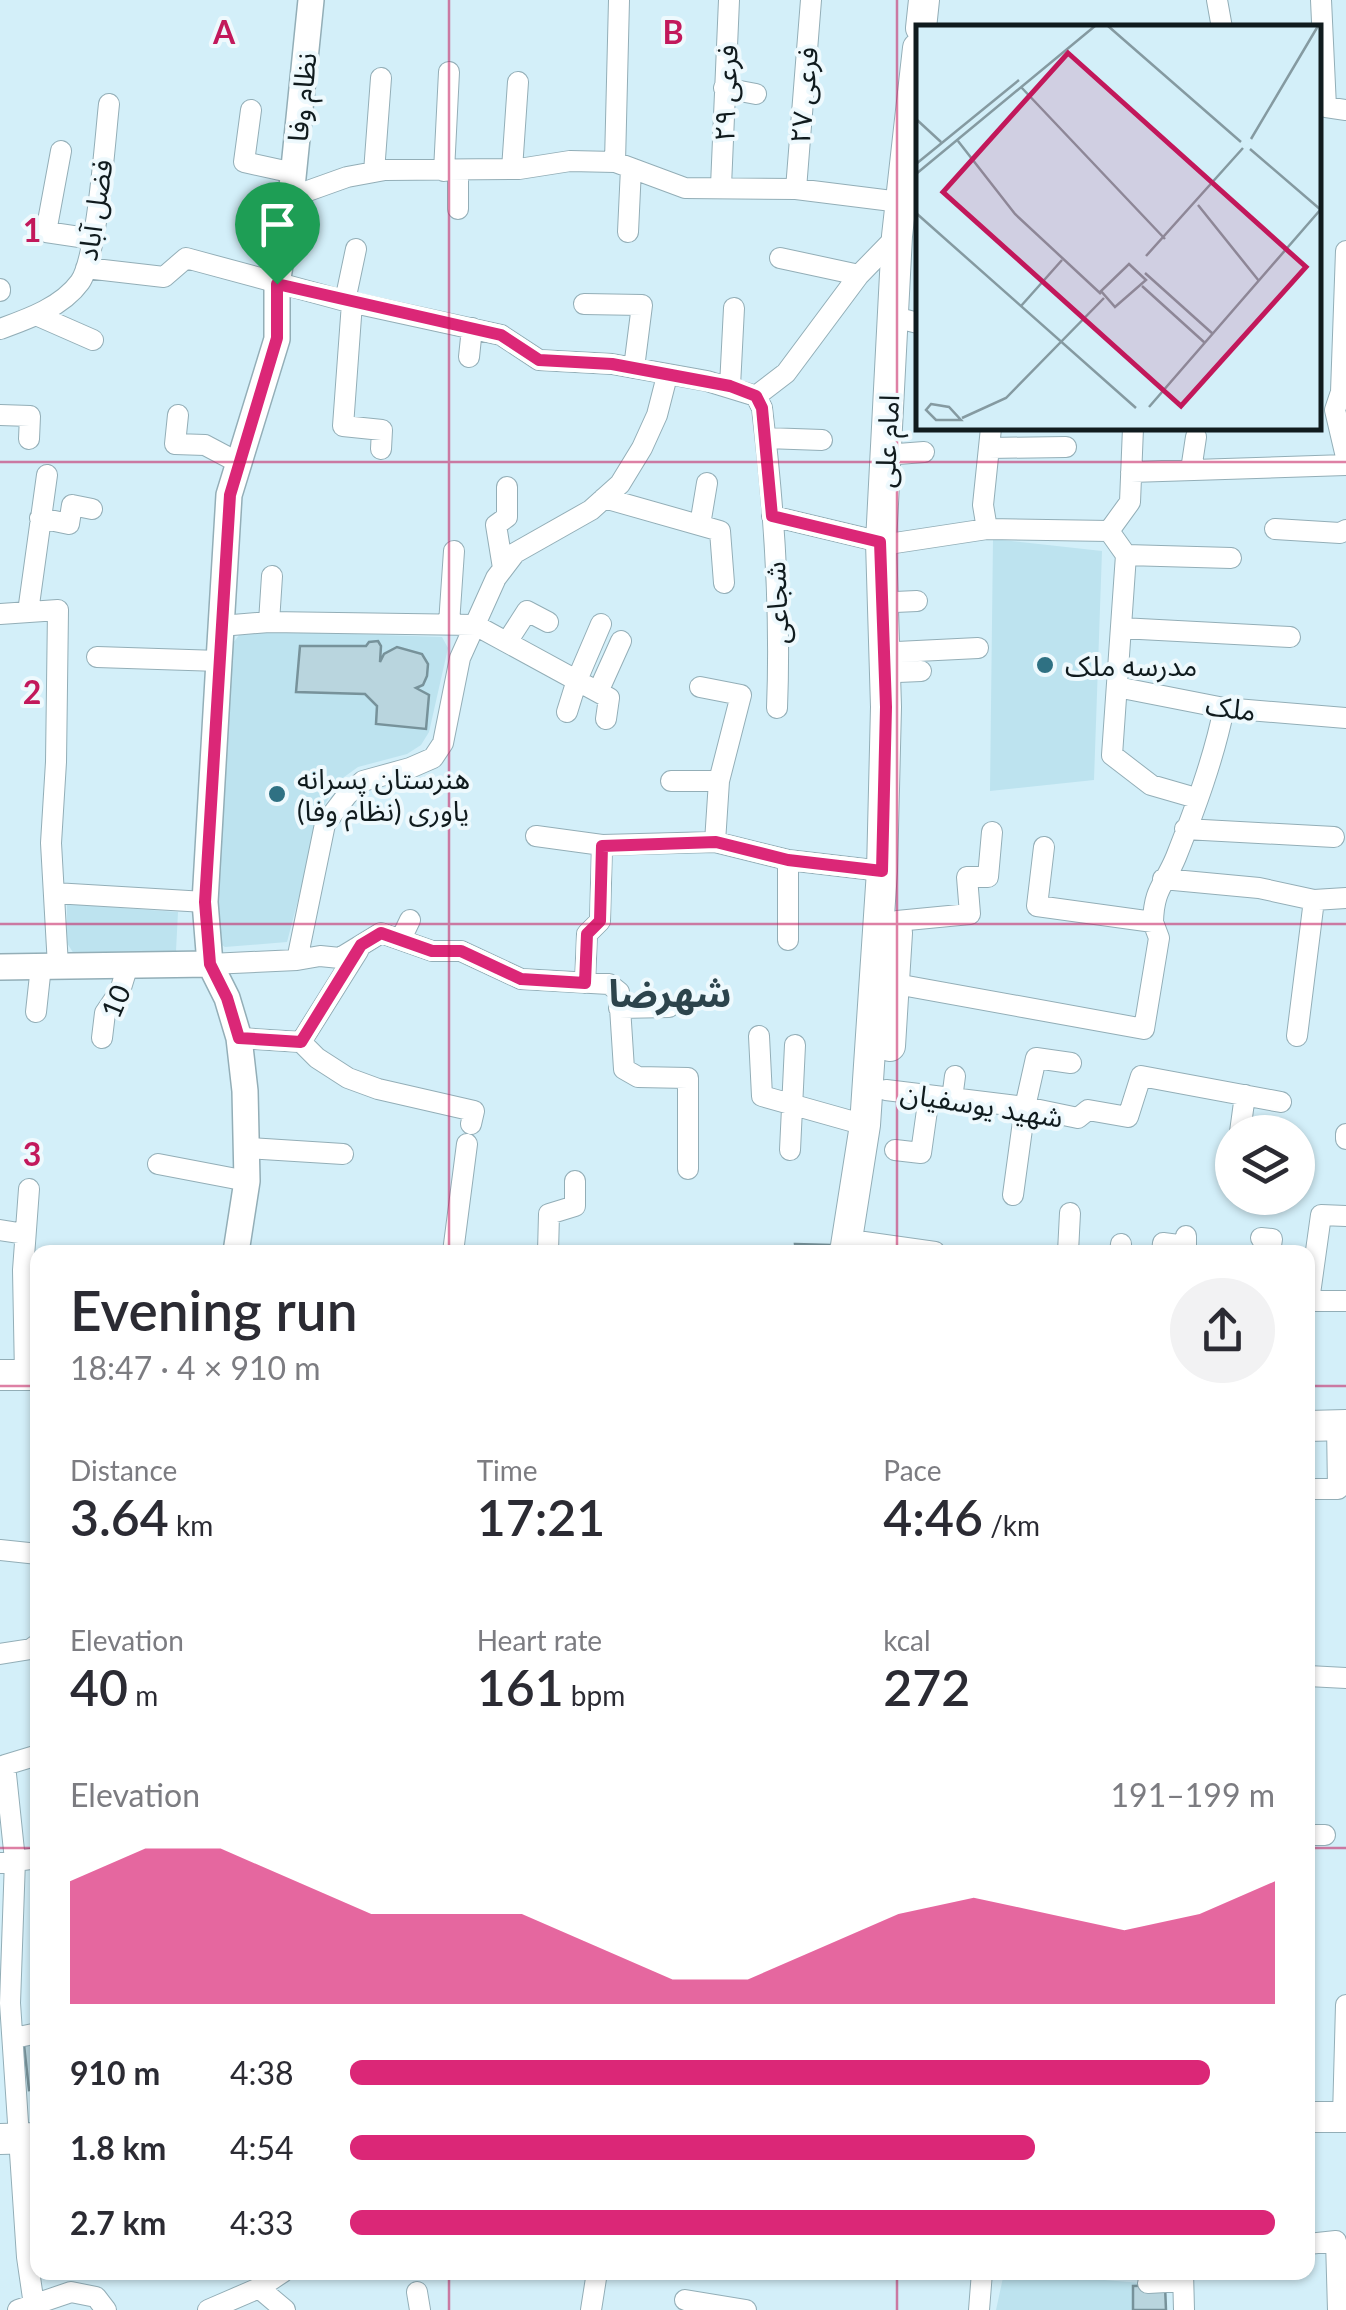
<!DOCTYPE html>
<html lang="en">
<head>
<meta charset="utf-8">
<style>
	:root { --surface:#fff; --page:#f2f2f3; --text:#2b2b33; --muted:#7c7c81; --accent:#db2777 }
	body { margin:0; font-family:Lato,"Noto Sans Arabic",sans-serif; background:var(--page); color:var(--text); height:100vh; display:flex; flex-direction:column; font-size:38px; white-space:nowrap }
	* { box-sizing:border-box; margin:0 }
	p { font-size:32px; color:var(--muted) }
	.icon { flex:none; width:55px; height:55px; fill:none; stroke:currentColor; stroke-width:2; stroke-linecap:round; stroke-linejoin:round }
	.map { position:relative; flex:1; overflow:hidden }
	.side { position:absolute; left:30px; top:1245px; width:1285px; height:1035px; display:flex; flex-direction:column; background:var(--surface); border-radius:20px; box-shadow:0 2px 8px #0004 }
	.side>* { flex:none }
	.tools { position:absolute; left:1215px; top:1115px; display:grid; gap:20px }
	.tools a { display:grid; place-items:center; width:100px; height:100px; border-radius:50%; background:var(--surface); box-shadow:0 2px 8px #0004; font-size:50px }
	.pin { position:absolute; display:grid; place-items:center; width:85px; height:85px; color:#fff; margin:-102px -42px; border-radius:50% 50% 50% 0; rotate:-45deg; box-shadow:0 0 10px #0007 }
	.pin .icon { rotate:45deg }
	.round { display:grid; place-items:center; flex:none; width:105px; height:105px; border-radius:52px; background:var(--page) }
	.summary { display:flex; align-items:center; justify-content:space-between; height:170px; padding:0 40px }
	h1 { font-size:55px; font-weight:600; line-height:75px }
	.figures { display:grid; grid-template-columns:repeat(3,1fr); gap:15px; height:170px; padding:10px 40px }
	.figures div { display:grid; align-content:center }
	.figures b { font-size:50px; font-weight:600 }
	.figures small { font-size:28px; font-weight:400 }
	.figures p { font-size:28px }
	.chart { height:280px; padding:20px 40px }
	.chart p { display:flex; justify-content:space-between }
	.chart svg { width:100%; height:180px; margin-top:10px; fill:var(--accent); opacity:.7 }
	ul { padding:0 40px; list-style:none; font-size:32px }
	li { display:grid; grid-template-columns:160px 120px 1fr; align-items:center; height:75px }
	li i { height:25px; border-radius:12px; background:var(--accent) }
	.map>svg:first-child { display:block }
</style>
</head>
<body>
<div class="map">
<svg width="1346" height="2310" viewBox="0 0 1346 2310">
	<rect width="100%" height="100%" fill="#d3eff9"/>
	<path fill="#bde3ef" d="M993,539L1102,551L1094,780L990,791Z
		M243,630L442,637L448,648L429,732L421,745L407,754L358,767L340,780L322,809L287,942L225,947L214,940L233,643Z
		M67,904L178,912L176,951L74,954L67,943Z
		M1004,2273H1078L1080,2278L1165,2285L1166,2310H996Z"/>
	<path fill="#b9d5de" stroke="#77929a" stroke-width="2.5" d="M378,641L381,646L380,662L384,654L397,647L422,654L428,664L427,676L423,685L416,688L429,695L426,729L376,724L377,706L365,694L296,692L300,646H366L369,642Z
		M795,1244L830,1245L829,1252H796Z
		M38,2043V2089L29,2090L24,2045Z
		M1165,2285L1166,2310H1133V2286Z"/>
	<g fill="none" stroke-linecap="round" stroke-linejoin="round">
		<g stroke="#93aeb7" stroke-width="22">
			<path id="minor" d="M1217,0L1222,28
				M1321,0L1326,107L1346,110
				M724,88L756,94
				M251,110L244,162L294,173
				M61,151L46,232L93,239
				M615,162L619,0
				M512,169L518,82
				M458,170V209
				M444,171L449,72
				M374,172L381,78
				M721,186L729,0
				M796,189L811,0
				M291,197L347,177L385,170L519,169L570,161L615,162L685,188L796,189L900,202
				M628,232L631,168
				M1346,251L1341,392L1335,410L1346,457
				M780,258L859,275
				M86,268L164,277L186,258L345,301L501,335L539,360L612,364L707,381L756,396L762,408C774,507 781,608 777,708
				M0,291V289
				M345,301L356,249
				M352,303L343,426L382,430L381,449
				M584,304L642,305L634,368
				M36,315L93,340
				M906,320L918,323
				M0,329C28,319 62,307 80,282C97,258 105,140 109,104
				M469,357L472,328
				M730,386L734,308
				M756,396L786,373L859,275L897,236
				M0,415L30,416L29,439
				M178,415L175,444L205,445L239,463
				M991,428L983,505L987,529L1109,531L1126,555L1112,755L1151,785L1196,798
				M766,438L822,440
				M989,448L1066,447
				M898,454L924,452
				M1191,470L1196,437
				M1131,472L1346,465
				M604,498L720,531L724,583
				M772,516L881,542
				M40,518L69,524L72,505L92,509
				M700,525L707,483
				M1275,529L1340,533L1346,530
				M1109,531L1130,502L1133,428
				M895,543L987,529
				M1126,555L1231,558
				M503,568L496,525L507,517V487
				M895,602L917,601
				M28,612L47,475
				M0,614L58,610L56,762L51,843L58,966
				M269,622L272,576
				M449,624L454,551
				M221,626L269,622L475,625L609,698L606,719
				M1121,628L1290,637
				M507,642L527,611L548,622
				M897,652L978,648
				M97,657L219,661
				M898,672L921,671
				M700,687L741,695L719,781L715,842
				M1117,687L1224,708L1346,718
				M598,692L621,641
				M567,712L577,680L601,624
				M671,781H719
				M1185,829L1334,837
				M536,836L602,845L715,842L788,860L882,871
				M1163,879L1259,888L1314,900L1346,898
				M54,893L205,902
				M897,921L970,914L967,877H988L992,832
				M1153,922C1154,888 1164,886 1176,857C1195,809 1214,758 1224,708
				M401,939L410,920
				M788,940V860
				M297,960L320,956L340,958L381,933L432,951H461L521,979L609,984L619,992L624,1069L638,1077L688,1078V1169
				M210,964L297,960L325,824L347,795L363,781L410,768L433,758L443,743L460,658L496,578L515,553L591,510L620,484L642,448L657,415L667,376
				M585,983L587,934L600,921L602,845
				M896,984L1144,1029L1159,938L1153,922L1037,906L1044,847
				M619,1008L669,1007
				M36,1012L41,966
				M759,1036L762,1096L865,1125
				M1297,1036L1314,900
				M102,1038L105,1013L120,991L128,965
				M239,1038L301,1042L317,1058L348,1078L378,1089L474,1111L471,1124
				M301,1042L358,951
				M886,1090L1025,1107L1078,1118L1088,1110L1128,1117L1141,1076L1281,1102
				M952,1099L955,1076
				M1240,1132L1245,1095
				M1346,1134V1139
				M248,1148L343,1154
				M790,1150L795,1045
				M895,1150L921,1153L929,1096
				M158,1164L247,1181
				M1013,1195L1025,1107L1036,1058L1071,1063
				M0,1230L25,1234
				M1261,1238L1272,1239L1270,1252
				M864,1242L935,1252
				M453,1252L467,1144
				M548,1252L549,1214L575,1206V1181
				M1068,1252L1070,1213
				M1120,1252L1121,1244
				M1162,1252L1163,1243L1186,1246V1236
				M1308,1301H1346
				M1309,1301L1321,1215L1346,1216
				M25,1375L23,1270L29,1189
				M1308,1489H1338L1337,1425
				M0,1550L38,1554
				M0,1654L31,1649L38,1644
				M1308,1676L1346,1678
				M1308,1835H1325
				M0,1863L38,1858
				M14,2038L38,2033
				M1343,2117L1346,2005
				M1308,2244L1336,2241L1338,2310
				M1183,2272L1184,2310
				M1148,2283L1183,2281
				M259,2288L285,2310
				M417,2292L420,2310
				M685,2300L746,2310
				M34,2305L27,2257L10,2003L15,1860L5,1765L38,1755
				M18,2310L71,2292L96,2297L106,2310
				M208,2310L259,2288L283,2272
				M591,2310L597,2272
				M979,2310L982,2272"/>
		</g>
		<g stroke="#93aeb7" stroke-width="28">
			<path id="tertiary" d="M0,967L210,964
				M236,1252L247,1181L245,1091L239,1038L227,998L210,964L205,902L219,661L229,495L277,339V284L291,197L311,0"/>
		</g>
		<g stroke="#93aeb7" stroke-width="32">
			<path id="secondary" d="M921,28L924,0
				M890,1046L897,933
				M845,1252L865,1125L882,871L886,707L881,542L897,236L918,48
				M0,1375H38
				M1308,1426L1346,1425
				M1308,2117H1346
				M0,2139L38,2138"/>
		</g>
		<use href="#minor" stroke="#fff" stroke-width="20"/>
		<use href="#tertiary" stroke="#fff" stroke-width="25"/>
		<use href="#secondary" stroke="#fff" stroke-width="30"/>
	</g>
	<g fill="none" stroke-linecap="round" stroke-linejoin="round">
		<g stroke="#fff" stroke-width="20">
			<path id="route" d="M277,284L501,335L539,360L612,364L730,386L756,396L762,408L772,516L880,542L886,707L882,871L788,860L716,842L602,846L600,921L587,934L585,983L521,979L461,951H432L381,933L361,945L301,1042L239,1038L227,998L210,964L205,902L230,495L277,338Z"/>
		</g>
		<use href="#route" stroke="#db2777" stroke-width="12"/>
	</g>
	<path fill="none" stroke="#c2185b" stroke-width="2.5" stroke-opacity="0.55" d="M449,0V1252M897,0V1252M0,462H1346M0,924H1346M0,1386H38M1308,1386H1346M0,1848H38M1308,1848H1346M449,2272V2310M897,2272V2310"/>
	<g fill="#2f7183" stroke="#eef9fd" stroke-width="4">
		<circle cx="1045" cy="665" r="10"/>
		<circle cx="277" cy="794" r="10"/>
	</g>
	<g text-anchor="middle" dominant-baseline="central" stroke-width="8" stroke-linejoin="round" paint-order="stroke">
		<g font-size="28" fill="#101b1e" stroke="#eef9fd">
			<text transform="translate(725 93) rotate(-88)">فرعی ۲۹</text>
			<text transform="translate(803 95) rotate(-85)">فرعی ۲۷</text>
			<text transform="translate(301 97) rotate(-84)">نظام وفا</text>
			<text transform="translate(94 210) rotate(-81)">فضل آباد</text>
			<text transform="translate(886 441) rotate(-87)">امام علی</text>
			<text transform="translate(776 603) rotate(-93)">شجاعی</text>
			<text transform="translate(1231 707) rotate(8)">ملک</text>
			<text transform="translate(115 1001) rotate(-67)">10</text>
			<text transform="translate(982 1104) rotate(9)">شهید یوسفیان</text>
		</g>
		<g font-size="28" fill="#101b1e" stroke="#eef9fd" text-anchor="start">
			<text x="1065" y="665">مدرسه ملک</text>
			<text x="297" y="778">هنرستان پسرانه<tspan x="297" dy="32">یاوری (نظام وفا)</tspan></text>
		</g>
		<g font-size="38" font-weight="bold" fill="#2c444c" stroke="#eef9fd">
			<text x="670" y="992">شهرضا</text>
		</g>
	</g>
	<g transform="translate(916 25)">
		<rect width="405" height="405" fill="#d3eff9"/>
		<path fill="none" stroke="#859aa1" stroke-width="2.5" d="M192,1L325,117M105,62L249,214M0,94L25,117M335,114L402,1M42,116L99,189L185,269M334,124L405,185M0,139L103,55M0,149L179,1M282,180L343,256M0,188L220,383M230,231L327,123M213,239L230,255L199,282L185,266ZM229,248L297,309M226,261L289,318M105,281L146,235M15,379L33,382L45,395H20L10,385ZM233,382L405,184M46,393L90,373L188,273"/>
		<path fill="#c2185b" fill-opacity="0.15" stroke="#c2185b" stroke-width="5" d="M152,28L390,242L265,381L27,167Z"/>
		<rect width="405" height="405" fill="none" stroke="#101b1e" stroke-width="5"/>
	</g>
	<g font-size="32" text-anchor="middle" font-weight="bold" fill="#c2185b" stroke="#eef9fd" stroke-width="8" stroke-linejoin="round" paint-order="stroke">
		<text x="224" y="44">A</text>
		<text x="673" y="44">B</text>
		<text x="32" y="242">1</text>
		<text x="32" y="704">2</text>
		<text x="32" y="1166">3</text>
	</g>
</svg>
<div class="tools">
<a><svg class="icon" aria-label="layers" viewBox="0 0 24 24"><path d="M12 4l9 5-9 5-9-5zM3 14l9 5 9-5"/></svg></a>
</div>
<div class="pin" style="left:277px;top:284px;background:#1e9e55"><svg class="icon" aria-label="arrive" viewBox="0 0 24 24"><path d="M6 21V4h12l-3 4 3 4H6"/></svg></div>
<section class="side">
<div class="summary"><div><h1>Evening run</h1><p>18:47 · 4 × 910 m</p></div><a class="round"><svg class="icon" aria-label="share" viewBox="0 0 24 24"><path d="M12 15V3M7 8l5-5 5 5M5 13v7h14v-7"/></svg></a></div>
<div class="figures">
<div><p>Distance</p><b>3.64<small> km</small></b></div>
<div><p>Time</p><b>17:21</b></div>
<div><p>Pace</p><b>4:46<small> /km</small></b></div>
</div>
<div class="figures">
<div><p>Elevation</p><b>40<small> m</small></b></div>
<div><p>Heart rate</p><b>161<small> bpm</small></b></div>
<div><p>kcal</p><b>272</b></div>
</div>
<div class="chart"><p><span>Elevation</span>191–199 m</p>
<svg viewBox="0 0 160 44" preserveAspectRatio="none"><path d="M0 44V14L10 6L20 6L30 14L40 22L50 22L60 22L70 30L80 38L90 38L100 30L110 22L120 18L130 22L140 26L150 22L160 14V44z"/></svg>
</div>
<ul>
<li><b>910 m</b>4:38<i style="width:93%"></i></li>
<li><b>1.8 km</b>4:54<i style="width:74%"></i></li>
<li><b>2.7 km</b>4:33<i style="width:100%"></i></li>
</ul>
</section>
</div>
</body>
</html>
